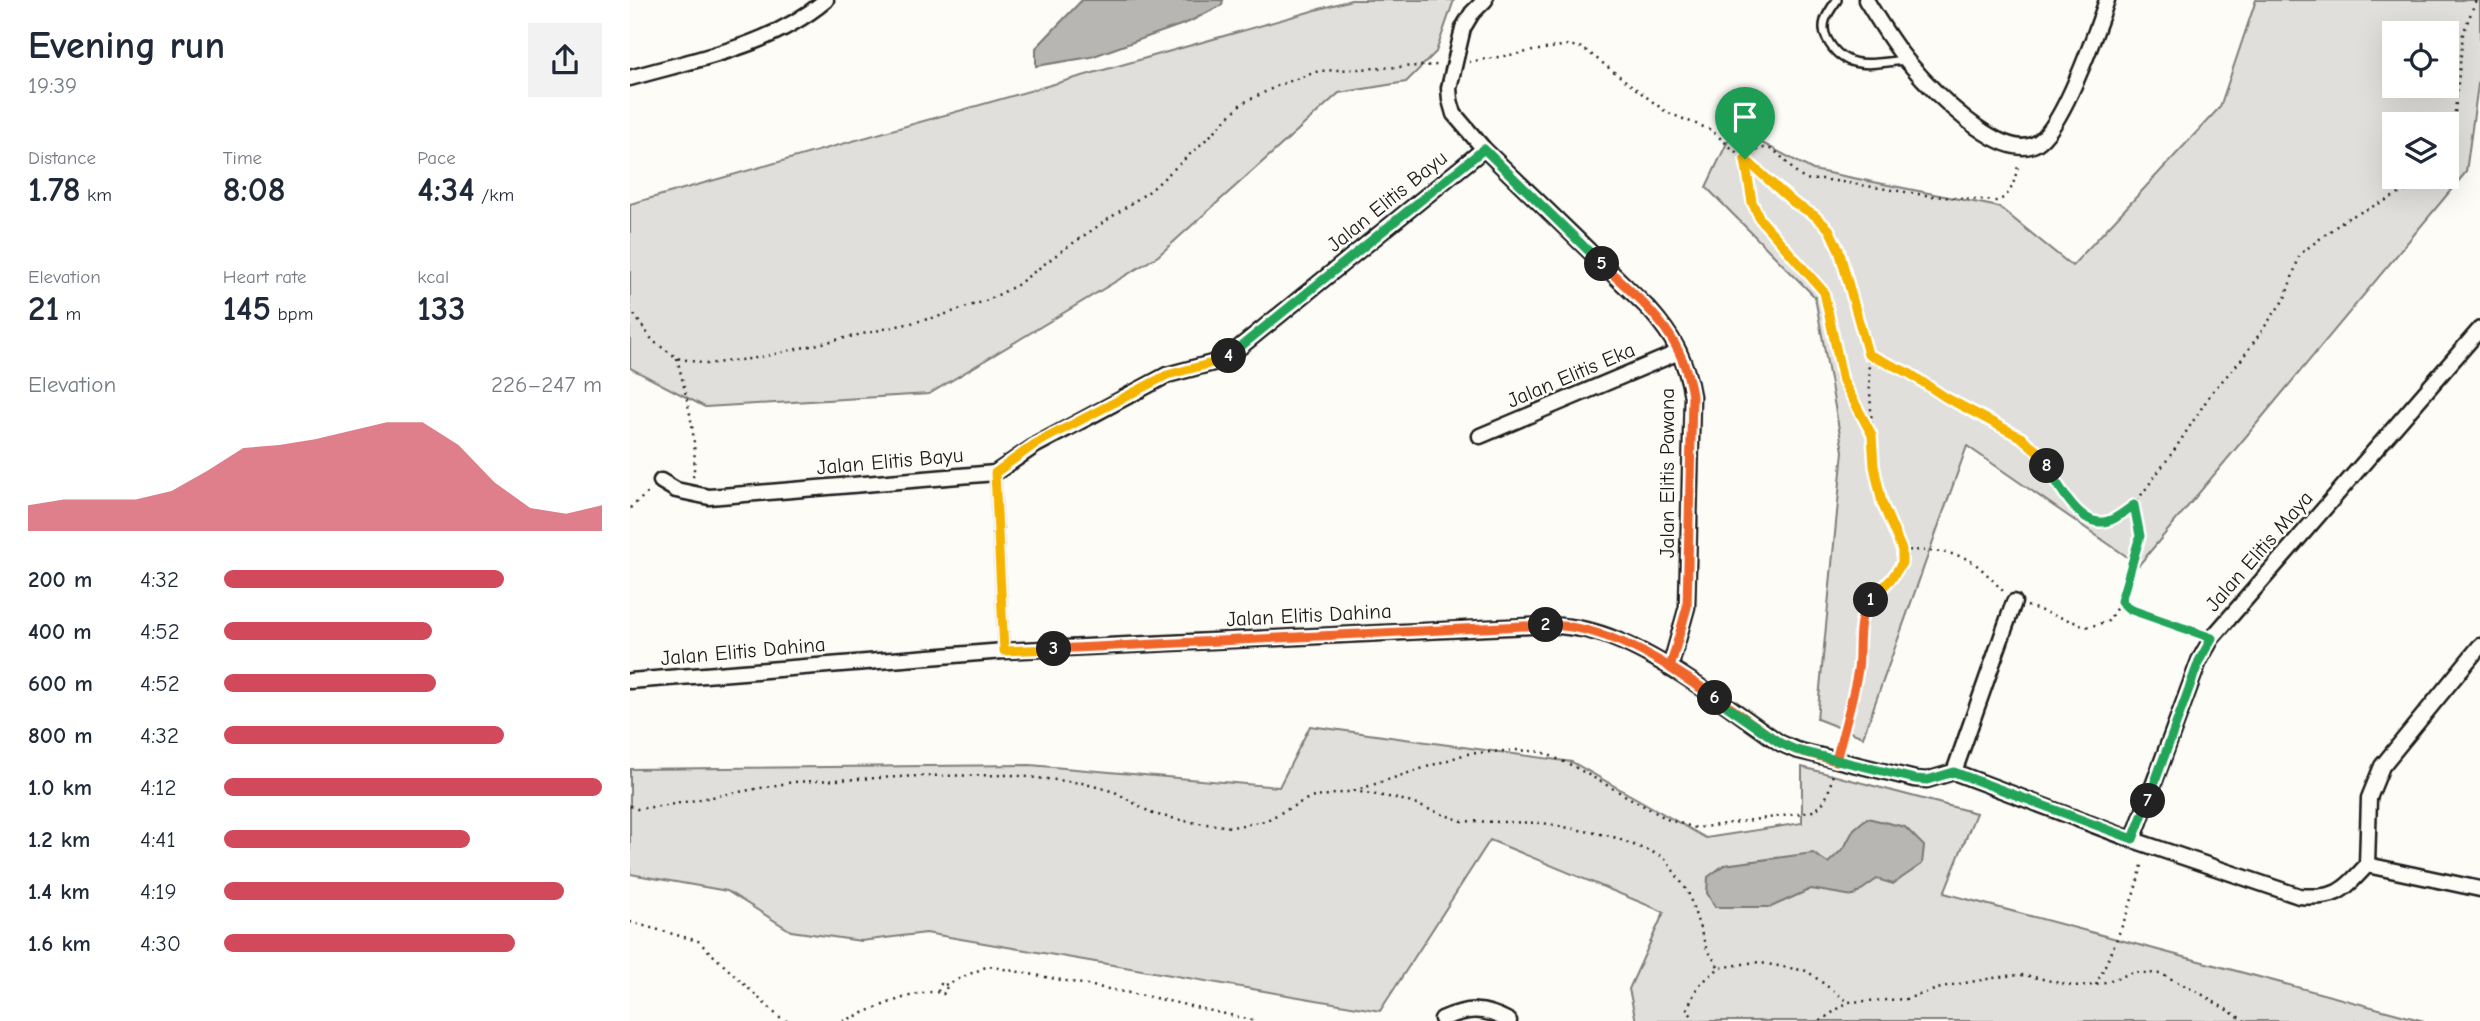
<!DOCTYPE html>
<html lang="en">
<head>
<meta charset="utf-8">
<style>
	:root { --surface:#fff; --page:#f2f2f3; --text:#1f2937; --muted:#747a83; --accent:#d1495b }
	body { margin:0; font-family:"Comic Neue",sans-serif; background:var(--page); color:var(--text); height:100vh; display:flex; flex-direction:column; font-size:26px; white-space:nowrap }
	* { box-sizing:border-box; margin:0 }
	p { font-size:23px; color:var(--muted) }
	.icon { flex:none; width:38px; height:38px; fill:none; stroke:currentColor; stroke-width:2; stroke-linecap:round; stroke-linejoin:round }
	.map { position:relative; flex:1; overflow:hidden }
	.side { display:flex; flex-direction:column; background:var(--surface); width:630px }
	.side>* { flex:none }
	.fabs { position:absolute; left:1752px; top:21px; display:grid; gap:14px }
	.fabs a { display:grid; place-items:center; width:77px; height:77px; border-radius:0px; background:var(--surface); box-shadow:0 7px 28px #0002; font-size:35px }
	.pin { position:absolute; display:grid; place-items:center; width:60px; height:60px; color:#fff; margin:-72px -30px; border-radius:50% 50% 50% 0; rotate:-45deg; box-shadow:0 0 7px #0007 }
	.pin .icon { rotate:45deg }
	.km { position:absolute; width:35px; height:35px; margin:-18px; border-radius:50%; background:#222; color:#fff; font-size:19px; line-height:35px; text-align:center }
	.round { display:grid; place-items:center; flex:none; width:74px; height:74px; border-radius:0px; background:var(--page) }
	.headline { display:flex; align-items:center; justify-content:space-between; height:119px; padding:0 28px }
	h1 { font-size:38px; font-weight:800; line-height:52px }
	.metrics { display:grid; grid-template-columns:repeat(3,1fr); gap:10px; height:119px; padding:7px 28px }
	.metrics div { display:grid; align-content:center }
	.metrics b { font-size:35px; font-weight:800 }
	.metrics small { font-size:19px; font-weight:400 }
	.metrics p { font-size:19px }
	.chart { height:196px; padding:14px 28px }
	.chart p { display:flex; justify-content:space-between }
	.chart svg { width:100%; height:126px; margin-top:7px; fill:var(--accent); opacity:.7 }
	ul { padding:0 28px; list-style:none; font-size:23px }
	li { display:grid; grid-template-columns:112px 84px 1fr; align-items:center; height:52px }
	li i { height:18px; border-radius:9px; background:var(--accent) }
	main { display:flex; flex:1; min-height:0 }
	.map>svg:first-child { display:block }
</style>
</head>
<body>
<main>
<section class="side">
<div class="headline"><div><h1>Evening run</h1><p>19:39</p></div><a class="round"><svg class="icon" aria-label="share" viewBox="0 0 24 24"><path d="M12 15V3M7 8l5-5 5 5M5 13v7h14v-7"/></svg></a></div>
<div class="metrics">
<div><p>Distance</p><b>1.78<small> km</small></b></div>
<div><p>Time</p><b>8:08</b></div>
<div><p>Pace</p><b>4:34<small> /km</small></b></div>
</div>
<div class="metrics">
<div><p>Elevation</p><b>21<small> m</small></b></div>
<div><p>Heart rate</p><b>145<small> bpm</small></b></div>
<div><p>kcal</p><b>133</b></div>
</div>
<div class="chart"><p><span>Elevation</span>226–247 m</p>
<svg viewBox="0 0 160 44" preserveAspectRatio="none"><path d="M0 44V35L10 33L20 33L30 33L40 30L50 23L60 15L70 14L80 12L90 9L100 6L110 6L120 14L130 27L140 36L150 38L160 35V44z"/></svg>
</div>
<ul>
<li><b>200 m</b>4:32<i style="width:74%"></i></li>
<li><b>400 m</b>4:52<i style="width:55%"></i></li>
<li><b>600 m</b>4:52<i style="width:56%"></i></li>
<li><b>800 m</b>4:32<i style="width:74%"></i></li>
<li><b>1.0 km</b>4:12<i style="width:100%"></i></li>
<li><b>1.2 km</b>4:41<i style="width:65%"></i></li>
<li><b>1.4 km</b>4:19<i style="width:90%"></i></li>
<li><b>1.6 km</b>4:30<i style="width:77%"></i></li>
</ul>
</section>
<div class="map">
<svg width="1850" height="1021" viewBox="0 0 1850 1021">
	<rect width="100%" height="100%" fill="#fdfcf7"/>
	<filter id="ink" filterUnits="userSpaceOnUse"><feTurbulence type="fractalNoise" baseFrequency=".0143" numOctaves="2"/><feDisplacementMap in="SourceGraphic" scale="14" xChannelSelector="R" yChannelSelector="G"/><feConvolveMatrix kernelMatrix="1 2 1 2 8 2 1 2 1" color-interpolation-filters="sRGB"/></filter>
	<g filter="url(#ink)">
		<path fill="#e0dfdb" stroke="#7e7e7c" stroke-width="2" fill-rule="evenodd" d="M721,0H824L806,52L776,82L709,93L528,256L299,394L75,407L0,368V204Z
			M1626,0H1850V70L1836,172L1509,565L1337,446L1233,737L1187,719L1213,451L1185,297L1076,187L1104,128L1183,170L1369,207L1442,266L1590,107ZM1816,33V86H1764V33ZM1816,124V177H1764V124Z
			M680,726L942,762L1076,838L1172,823V767L1346,813L1314,893L1794,1021H1006L999,989L1034,912L860,840L750,1011L296,933L231,941L161,931L97,891L0,874V769L400,765L649,787Z"/>
		<path fill="#b7b6b2" stroke="#797876" stroke-width="2" d="M452,0H593L592,5L559,22L461,57L406,66V48Z
			M1237,818L1275,827L1294,846L1292,864L1263,884L1247,879L1223,896L1181,889L1141,907H1085L1077,893L1078,877L1094,865L1183,853L1198,863L1214,848L1224,829Z"/>
		<g fill="none" stroke-linecap="round" stroke-linejoin="round">
			<g stroke="#1c1c1c" stroke-width="12">
				<path id="lane" d="M1207,0C1198,13 1189,24 1197,39C1215,73 1243,63 1275,60
					M365,473L374,651"/>
			</g>
			<g stroke="#1c1c1c" stroke-width="19">
				<path id="street" d="M855,0L842,13L833,28L819,88L820,100L824,114L854,149L1019,309C1043,336 1056,359 1062,396L1057,607L1040,668
					M1236,0C1249,21 1262,43 1278,62C1299,87 1372,165 1407,143C1433,127 1466,32 1477,0
					M0,78C69,58 140,47 196,0
					M850,436L1049,352
					M31,481L46,490L79,497L365,473L406,445L537,375L594,360L854,149
					M0,681L374,651L920,625C931,626 942,627 952,629C1016,641 1096,706 1150,743L1166,750L1285,779L1297,780L1324,772
					M1324,772L1503,840L1669,896C1706,899 1712,892 1737,865L1850,889
					M1324,772L1384,602
					M1503,840L1569,661L1582,638L1850,329
					M1737,865L1739,798L1752,766L1850,646
					M812,1019C838,1008 853,1007 879,1021"/>
			</g>
			<path stroke="#1c1c1c" stroke-width="2.5" stroke-dasharray="2 5" stroke-linecap="butt" d="M839,62L938,45L953,48L1036,112L1081,130L1164,203L1184,215L1199,229L1209,250L1238,354L1244,466L1253,503L1272,550V563L1262,578L1237,604L1230,629L1228,669L1210,744
				M1816,146L1825,112L1833,34L1846,0
				M0,309L23,341L47,358L76,364L127,358L307,317L358,300L387,285L430,252L521,190L581,135L611,104L649,85L689,71L808,65
				M1239,354L1279,373L1315,397L1392,438L1408,452L1439,501L1452,515L1468,522L1485,518L1504,505L1545,449L1582,392L1611,360L1655,298L1670,254L1716,219L1782,188L1793,177
				M47,358C56,396 69,439 63,478
				M1240,432L1213,381L1194,292L1130,219L1122,202L1115,159C1119,156 1125,151 1129,149C1147,143 1158,168 1170,176C1177,181 1185,180 1192,179L1301,196L1366,201C1383,197 1384,179 1389,163
				M1504,505L1510,536L1491,601L1499,609L1569,633
				M0,508L21,490
				M1272,550C1292,551 1313,550 1332,557C1348,562 1362,580 1374,592
				M1397,606L1459,627L1478,621L1491,601
				M724,791L836,754L886,750L912,752L941,765L1039,820L1066,828L1180,812C1197,806 1199,790 1203,774
				M0,806L7,809L44,804L163,782L290,776L381,775L452,783L485,792L523,814L560,822L602,827L635,821L679,798L724,791L770,799L832,821L913,823L981,836L1034,857L1058,892L1076,947L1089,968
				M0,922L68,941L150,1018L157,1021
				M315,985L358,966L525,998L626,1021
				M1466,985C1485,944 1503,904 1513,861
				M213,1021C233,1014 295,984 313,994L317,990L316,987L311,984L308,991
				M1065,1021L1057,1009L1068,986L1089,968L1125,962L1177,971L1218,1002
				M1190,1021L1218,1002L1276,999L1317,986L1375,976L1395,975L1443,986L1466,985L1505,972L1531,974L1568,992L1615,1021"/>
			<use href="#lane" stroke="#fdfcf7" stroke-width="7"/>
			<use href="#street" stroke="#fdfcf7" stroke-width="14"/>
		</g>
	</g>
	<g fill="none" stroke-linecap="round" stroke-linejoin="round" filter="url(#ink)">
		<g stroke="#fff" stroke-width="14">
			<path id="split-1" d="M1115,159L1122,202L1130,219L1194,292L1213,381L1242,435L1244,466L1252,503L1272,550V563L1262,578L1241,600"/>
		</g>
		<g stroke="#fff" stroke-width="14">
			<path id="split-2" d="M916,625C1000,625 1083,697 1150,743L1166,750L1206,761C1213,731 1223,700 1228,669C1231,648 1225,617 1241,600"/>
		</g>
		<g stroke="#fff" stroke-width="14">
			<path id="split-3" d="M424,649L916,625"/>
		</g>
		<g stroke="#fff" stroke-width="14">
			<path id="split-4" d="M424,649L374,651L365,473L405,444L537,375L594,360L599,356"/>
		</g>
		<g stroke="#fff" stroke-width="14">
			<path id="split-5" d="M599,356L854,149L972,264"/>
		</g>
		<g stroke="#fff" stroke-width="14">
			<path id="split-6" d="M972,264C1015,305 1053,333 1062,396L1057,607L1040,668L1085,698"/>
		</g>
		<g stroke="#fff" stroke-width="14">
			<path id="split-7" d="M1085,698L1150,743L1166,750L1285,779L1297,780L1324,772L1503,839L1518,801"/>
		</g>
		<g stroke="#fff" stroke-width="14">
			<path id="split-8" d="M1417,466C1427,483 1447,521 1469,522C1482,523 1494,512 1504,505L1510,536L1491,601L1499,609L1582,638L1569,661L1518,801"/>
		</g>
		<g stroke="#fff" stroke-width="14">
			<path id="split-9" d="M1115,159L1164,203L1184,215L1199,229L1209,250L1238,354L1279,373L1315,397L1392,438L1408,452L1417,466"/>
		</g>
		<use href="#split-1" stroke="#f5b400" stroke-width="9"/>
		<use href="#split-2" stroke="#f0652b" stroke-width="9"/>
		<use href="#split-3" stroke="#f0652b" stroke-width="9"/>
		<use href="#split-4" stroke="#f5b400" stroke-width="9"/>
		<use href="#split-5" stroke="#22a559" stroke-width="9"/>
		<use href="#split-6" stroke="#f0652b" stroke-width="9"/>
		<use href="#split-7" stroke="#22a559" stroke-width="9"/>
		<use href="#split-8" stroke="#22a559" stroke-width="9"/>
		<use href="#split-9" stroke="#f5b400" stroke-width="9"/>
	</g>
	<g text-anchor="middle" dominant-baseline="central" stroke-width="5" stroke-linejoin="round" paint-order="stroke">
		<g font-size="21" fill="#1c1c1c" stroke="#fdfcf7">
			<text transform="translate(757 201) rotate(-39)">Jalan Elitis Bayu</text>
			<text transform="translate(941 375) rotate(-23)">Jalan Elitis Eka</text>
			<text transform="translate(260 461) rotate(-5)">Jalan Elitis Bayu</text>
			<text transform="translate(1037 473) rotate(-90)">Jalan Elitis Pawana</text>
			<text transform="translate(1629 551) rotate(-49)">Jalan Elitis Maya</text>
			<text transform="translate(679 615) rotate(-3)">Jalan Elitis Dahina</text>
			<text transform="translate(113 651) rotate(-5)">Jalan Elitis Dahina</text>
		</g>
	</g>
</svg>
<div class="fabs">
<a><svg class="icon" aria-label="locate" viewBox="0 0 24 24"><circle cx="12" cy="12" r="6"/><path d="M12 2v4M12 18v4M2 12h4M18 12h4"/></svg></a>
<a><svg class="icon" aria-label="layers" viewBox="0 0 24 24"><path d="M12 4l9 5-9 5-9-5zM3 14l9 5 9-5"/></svg></a>
</div>
<div class="pin" style="left:1115px;top:159px;background:#1e9e55"><svg class="icon" aria-label="arrive" viewBox="0 0 24 24"><path d="M6 21V4h12l-3 4 3 4H6"/></svg></div>
<b class="km" style="left:1241px;top:600px">1</b>
<b class="km" style="left:916px;top:625px">2</b>
<b class="km" style="left:424px;top:649px">3</b>
<b class="km" style="left:599px;top:356px">4</b>
<b class="km" style="left:972px;top:264px">5</b>
<b class="km" style="left:1085px;top:698px">6</b>
<b class="km" style="left:1518px;top:801px">7</b>
<b class="km" style="left:1417px;top:466px">8</b>
</div>
</main>
</body>
</html>
